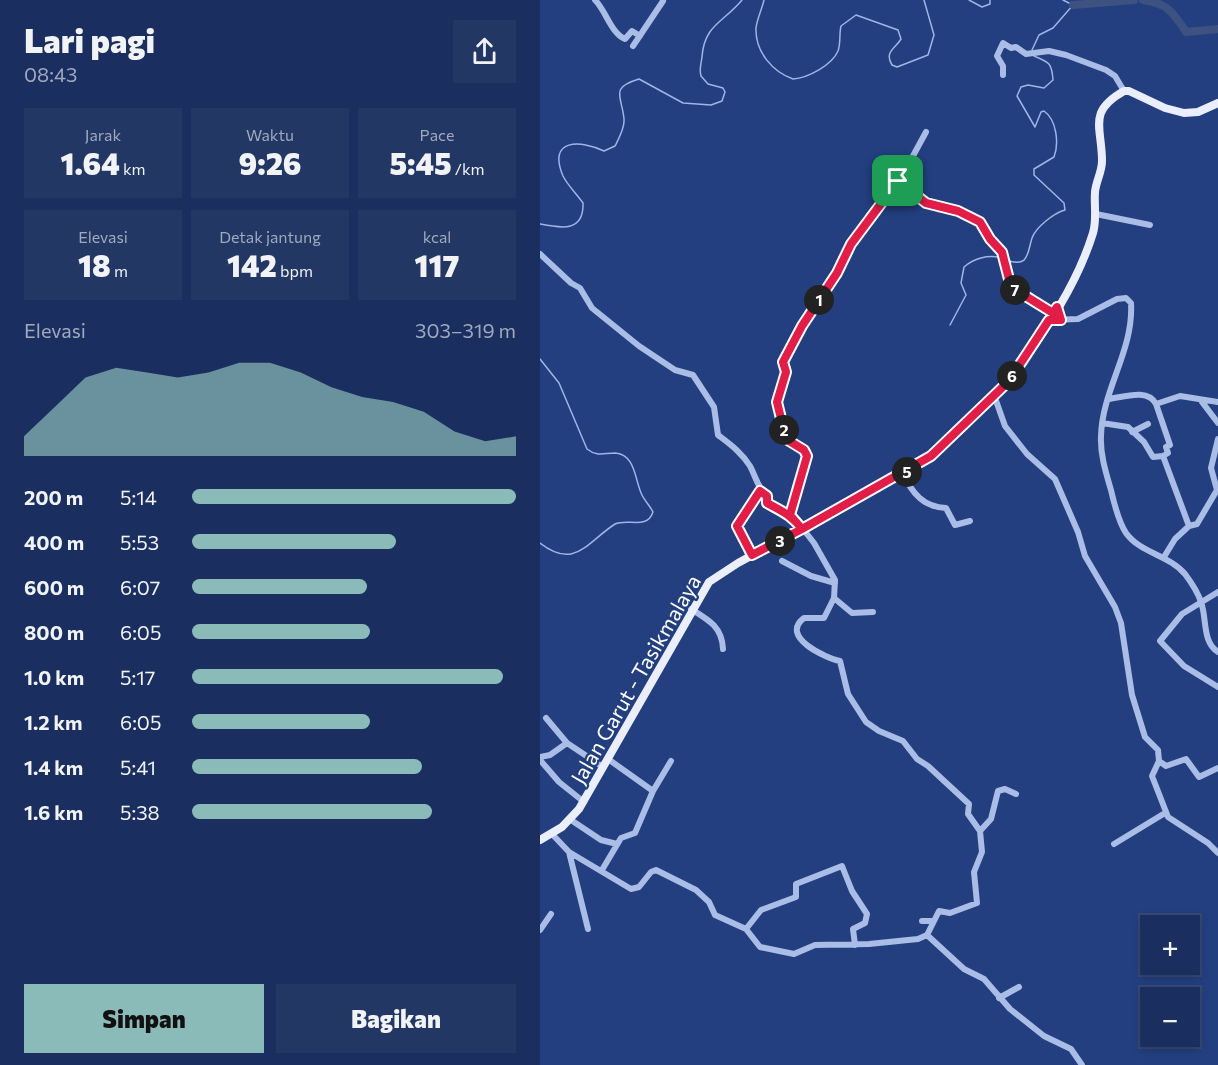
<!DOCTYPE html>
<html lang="id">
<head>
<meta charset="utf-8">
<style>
	:root { --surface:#1a2f5f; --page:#233765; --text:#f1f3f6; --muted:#9fa9bd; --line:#384a74; --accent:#8bbbb9 }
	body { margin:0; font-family:Commissioner,sans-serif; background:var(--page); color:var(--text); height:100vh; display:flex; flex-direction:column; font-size:22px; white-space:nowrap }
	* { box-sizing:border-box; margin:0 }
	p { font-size:20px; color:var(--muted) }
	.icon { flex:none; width:33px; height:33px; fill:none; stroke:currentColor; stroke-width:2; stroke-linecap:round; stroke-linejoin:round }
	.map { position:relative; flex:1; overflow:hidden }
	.details { display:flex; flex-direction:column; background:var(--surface); width:540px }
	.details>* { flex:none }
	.controls { position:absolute; left:600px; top:915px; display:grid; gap:12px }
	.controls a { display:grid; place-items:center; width:60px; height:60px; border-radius:0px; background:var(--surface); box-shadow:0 3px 9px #0003,0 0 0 2px var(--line); font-size:30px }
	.pin { position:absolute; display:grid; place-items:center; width:51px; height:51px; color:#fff; margin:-26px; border-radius:12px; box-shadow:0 3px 9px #0006 }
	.km { position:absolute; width:30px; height:30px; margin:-15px; border-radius:50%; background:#222; color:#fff; font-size:16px; line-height:30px; text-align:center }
	.round { display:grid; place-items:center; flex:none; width:63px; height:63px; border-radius:0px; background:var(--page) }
	.headline { display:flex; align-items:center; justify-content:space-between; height:102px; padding:0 24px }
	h1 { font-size:33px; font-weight:800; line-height:45px }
	.metrics { display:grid; grid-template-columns:repeat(3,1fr); gap:9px; height:102px; padding:6px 24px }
	.metrics div { display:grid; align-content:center; border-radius:0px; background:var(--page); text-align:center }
	.metrics b { font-size:30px; font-weight:800 }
	.metrics small { font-size:16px; font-weight:400 }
	.metrics p { font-size:16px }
	.chart { height:168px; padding:12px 24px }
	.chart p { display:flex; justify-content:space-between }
	.chart svg { width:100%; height:108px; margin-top:6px; fill:var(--accent); opacity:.7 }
	.cta { display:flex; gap:12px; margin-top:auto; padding:12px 24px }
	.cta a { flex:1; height:69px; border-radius:0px; background:var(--accent); color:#111; font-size:24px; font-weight:800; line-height:69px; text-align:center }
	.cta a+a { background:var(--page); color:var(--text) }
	ul { padding:0 24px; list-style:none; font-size:20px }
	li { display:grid; grid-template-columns:96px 72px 1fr; align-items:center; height:45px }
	li i { height:15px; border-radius:8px; background:var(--accent) }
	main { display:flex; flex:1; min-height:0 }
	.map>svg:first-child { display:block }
</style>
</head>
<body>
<main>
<section class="details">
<div class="headline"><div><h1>Lari pagi</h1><p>08:43</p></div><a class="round"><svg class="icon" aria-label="share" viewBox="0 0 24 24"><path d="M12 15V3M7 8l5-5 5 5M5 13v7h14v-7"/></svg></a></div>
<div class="metrics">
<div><p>Jarak</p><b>1.64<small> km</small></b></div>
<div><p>Waktu</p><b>9:26</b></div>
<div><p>Pace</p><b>5:45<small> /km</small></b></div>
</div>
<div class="metrics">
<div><p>Elevasi</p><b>18<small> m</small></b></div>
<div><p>Detak jantung</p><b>142<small> bpm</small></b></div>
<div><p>kcal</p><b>117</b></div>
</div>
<div class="chart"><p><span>Elevasi</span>303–319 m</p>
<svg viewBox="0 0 160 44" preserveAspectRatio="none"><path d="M0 44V36L10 24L20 12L30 8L40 10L50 12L60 10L70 6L80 6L90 10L100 16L110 20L120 22L130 26L140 34L150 38L160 36V44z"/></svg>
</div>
<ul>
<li><b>200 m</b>5:14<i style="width:100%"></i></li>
<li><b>400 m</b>5:53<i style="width:63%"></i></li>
<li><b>600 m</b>6:07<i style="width:54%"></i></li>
<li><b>800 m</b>6:05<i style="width:55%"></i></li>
<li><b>1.0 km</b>5:17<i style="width:96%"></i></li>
<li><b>1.2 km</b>6:05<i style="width:55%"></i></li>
<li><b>1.4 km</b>5:41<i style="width:71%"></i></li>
<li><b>1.6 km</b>5:38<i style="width:74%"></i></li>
</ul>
<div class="cta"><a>Simpan</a><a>Bagikan</a></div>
</section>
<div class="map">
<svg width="678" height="1065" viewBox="0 0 678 1065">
	<rect width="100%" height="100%" fill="#233f7f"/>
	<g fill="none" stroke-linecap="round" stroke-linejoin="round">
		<path stroke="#9db6e7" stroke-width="1.5" d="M224,0C222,9 217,19 216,28C215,52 233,72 253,79C268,78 292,65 298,51C301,43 299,34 301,26L316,15L358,30L361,39C355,49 344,52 352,65L357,67L388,55L394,35L384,0
			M429,0L442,7L450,4V0
			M492,50L499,35L513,28L533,5L523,0
			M0,224C20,228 44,233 43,203C37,194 28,186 23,176C7,138 41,140 64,151L75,146C79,138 85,128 84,119C82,96 69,88 99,79L143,103L171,105L182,101L185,92L183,88L168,84L161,76C159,69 161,65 162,57C164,25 184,22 202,0
			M466,260C489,268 487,254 492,238C496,227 514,213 525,210L524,203L494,175V169L514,157C519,144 517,120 504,111L501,112L495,127L477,96L481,87L488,85L504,88L513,80C512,63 509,62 494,56
			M410,325L426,295L421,283L424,267C433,259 448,254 461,258
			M0,359L19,383L47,449C57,457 64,453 75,453C96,454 95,482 102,495C105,501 110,506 113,512C107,530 88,518 75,524C46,543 35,570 0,543"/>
		<path stroke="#3e5281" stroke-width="8" d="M603,0C627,3 633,12 646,32L678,29
			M533,5L594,0"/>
		<path stroke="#a9bde6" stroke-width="6" d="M55,0C66,11 71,33 85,39L92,31L100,36
			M93,46L123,1
			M463,75V66L457,56L463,43L471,48L476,47L486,54L509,51L526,55L566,70L575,76L584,91
			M358,181L386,203L418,211L440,222L450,239L462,252L471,287L513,313
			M556,214L610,225
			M0,254L31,283L40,288L52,308L99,346L135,370L153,375L174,407L178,435C191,445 201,452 210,466C216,477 217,487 227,496V503L256,520L274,543L295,580L294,598L284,618H264C239,637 286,658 300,661L308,694L326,722L339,731L363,741L377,759L388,766L429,804L428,814L440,831
			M509,320L538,319L577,299L586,298L591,303C594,350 562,390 561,436C560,454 566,473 571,490C574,503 578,521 586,533C600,553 629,555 645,574C651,582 658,593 661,602C667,618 662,642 678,652
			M454,395L465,426L487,454L515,479L538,532L545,556L575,607L581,623L592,695L605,737L618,750L619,761L612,776L628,817L668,843L678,853
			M569,399C584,397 608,388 616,404L640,396L678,402
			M662,402L678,423
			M616,404L630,445L626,447L628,453L623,456L649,526L635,539L624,557
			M562,423L588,427L604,442L613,457L623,456
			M592,432L608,424
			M363,473C372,494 384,507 406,508L415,525L430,521
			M250,515L268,458L264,450L246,439L237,402L246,372L243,362L262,326L297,273L311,244L361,178L386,132
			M649,526L657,524L677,490L671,468L678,439
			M212,555L197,526L220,491
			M242,561L271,576L295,583
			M678,592L642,614L620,641L644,666L678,687
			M294,598L312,613L333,612
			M151,609C169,620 182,627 183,649
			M6,718L27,743L63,767
			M0,757L10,755L27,743
			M68,759L113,791
			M0,760L19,782L44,802
			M619,761L626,766L646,759L659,777L678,768
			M31,820L61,840L77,844
			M12,834L29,852L91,889L99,887L111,872L116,870L156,890L169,902L175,915L206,929L220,947L254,954L275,945L329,944L378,939L387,935L424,969L444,979L470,1009L504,1036L531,1049L542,1065
			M574,844L625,813
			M29,852L48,929
			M62,870L81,838L95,833L113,791L131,761
			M382,921H393
			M206,929L221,910L256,897V884L302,866L312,891L327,914L325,923L313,929L315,945
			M0,930L11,914
			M387,935L399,911L410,913L437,903L434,872L442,852L440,831L451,819L458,791L465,789L476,794
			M459,998L479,987"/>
		<path stroke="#ebeffd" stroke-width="8" d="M0,840L22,827L39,809L169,582L198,563L375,467C445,420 528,314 553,233C557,220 554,206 555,192C556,181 562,172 562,161C562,127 547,112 584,91H589L625,108L644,113L658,112L678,103"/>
	</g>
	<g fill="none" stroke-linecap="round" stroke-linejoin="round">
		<g stroke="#fff" stroke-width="12">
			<path id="route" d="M358,181L311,244L297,273L262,326L243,362L246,372L237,402L246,439L264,450L267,456L250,515L262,529L212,555L197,526L220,491L227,496V503C241,511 252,515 262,529L391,456L469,381L509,320H521L517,307L513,313L471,287L462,252L450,239L440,222L418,211L386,203L358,181"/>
		</g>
		<use href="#route" stroke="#e11d48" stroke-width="8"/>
	</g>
	<g text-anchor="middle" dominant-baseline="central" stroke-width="4.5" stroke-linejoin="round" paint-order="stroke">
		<g font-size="21" fill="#fff" stroke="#233f7f">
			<text transform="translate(95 679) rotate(-60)">Jalan Garut - Tasikmalaya</text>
		</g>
	</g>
</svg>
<div class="controls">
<a>+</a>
<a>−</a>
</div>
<div class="pin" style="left:358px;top:181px;background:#1e9e55"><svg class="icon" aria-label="arrive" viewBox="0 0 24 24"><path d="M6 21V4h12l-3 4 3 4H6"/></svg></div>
<b class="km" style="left:279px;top:300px">1</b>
<b class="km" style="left:244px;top:430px">2</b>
<b class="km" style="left:240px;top:541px">3</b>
<b class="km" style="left:367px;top:472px">5</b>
<b class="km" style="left:472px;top:376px">6</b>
<b class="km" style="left:475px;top:290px">7</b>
</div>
</main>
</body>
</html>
